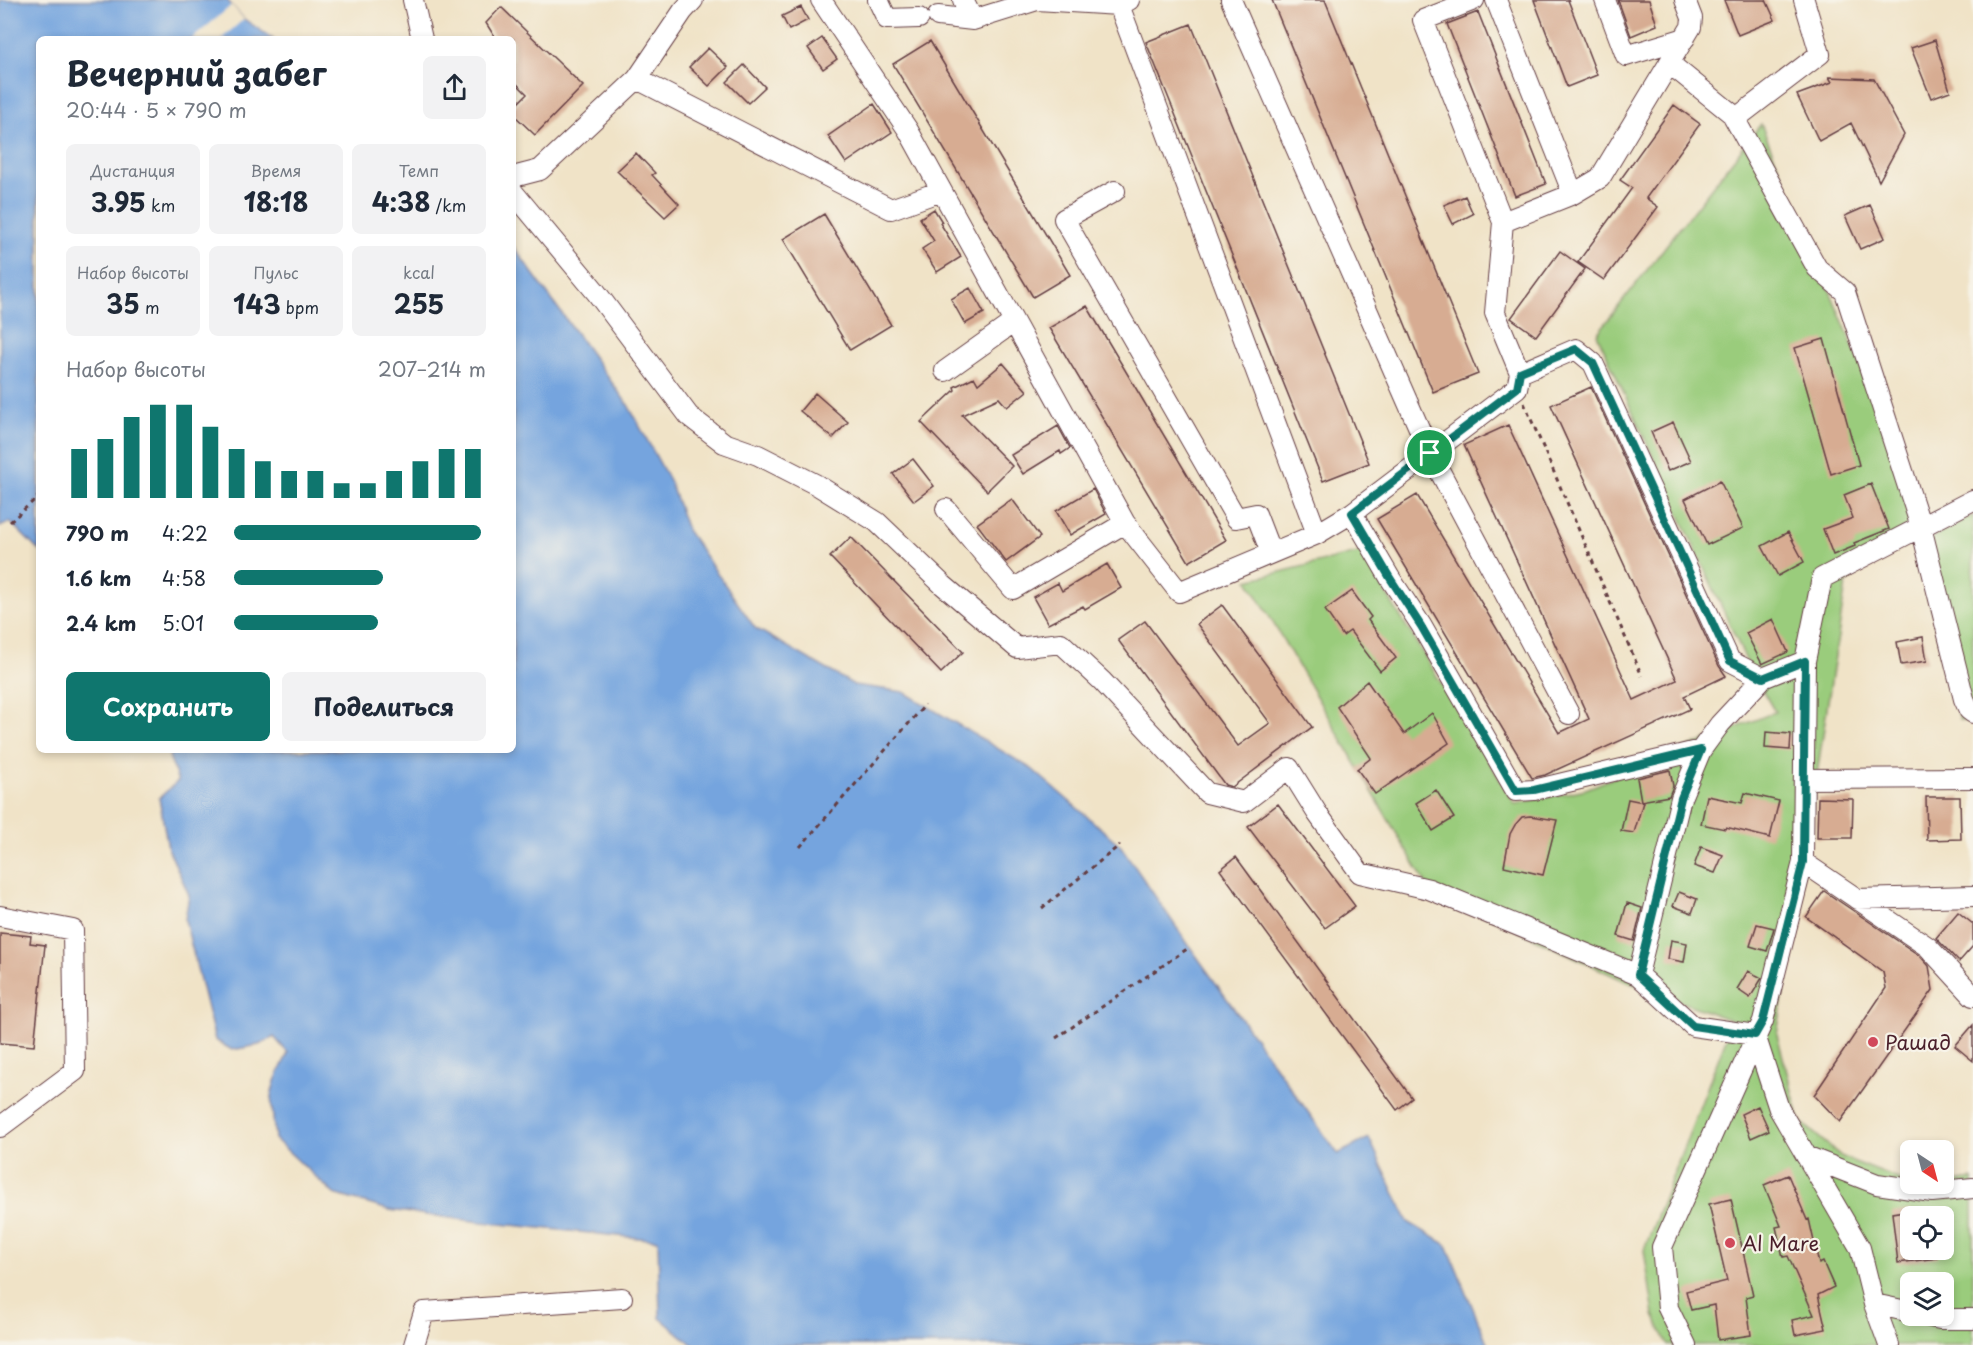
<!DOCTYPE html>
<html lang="ru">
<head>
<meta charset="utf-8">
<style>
	:root { --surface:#fff; --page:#f2f2f3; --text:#1f2937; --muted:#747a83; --accent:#0f766e }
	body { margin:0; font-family:"Playpen Sans",sans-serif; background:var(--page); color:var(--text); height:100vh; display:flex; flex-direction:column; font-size:22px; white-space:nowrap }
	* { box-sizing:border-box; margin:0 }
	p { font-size:20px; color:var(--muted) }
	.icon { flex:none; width:33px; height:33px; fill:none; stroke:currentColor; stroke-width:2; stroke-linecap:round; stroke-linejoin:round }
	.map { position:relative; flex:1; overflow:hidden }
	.details { position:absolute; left:36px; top:36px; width:480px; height:717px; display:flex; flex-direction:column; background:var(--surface); border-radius:9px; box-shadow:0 3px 9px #0003 }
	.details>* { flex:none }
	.needle { width:39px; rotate:144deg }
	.buttons { position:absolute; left:1900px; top:1140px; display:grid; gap:12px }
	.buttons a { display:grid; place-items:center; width:54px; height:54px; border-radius:9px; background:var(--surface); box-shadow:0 3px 9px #0003; font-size:30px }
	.pin { position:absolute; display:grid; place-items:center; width:51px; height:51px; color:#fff; margin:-26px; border:3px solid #fff; border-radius:50%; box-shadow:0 2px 6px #0007 }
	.round { display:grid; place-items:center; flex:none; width:63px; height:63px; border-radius:9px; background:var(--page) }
	.headline { display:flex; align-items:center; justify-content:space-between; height:102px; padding:0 30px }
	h1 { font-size:33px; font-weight:700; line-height:45px }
	.metrics { display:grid; grid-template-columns:repeat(3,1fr); gap:9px; height:102px; padding:6px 30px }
	.metrics div { display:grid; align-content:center; border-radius:9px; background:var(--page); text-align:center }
	.metrics b { font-size:26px; font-weight:700 }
	.metrics small { font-size:16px; font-weight:400 }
	.metrics p { font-size:16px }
	.chart { height:168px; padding:12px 30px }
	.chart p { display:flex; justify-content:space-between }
	.chart svg { width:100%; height:108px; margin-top:6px; stroke:var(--accent); stroke-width:6 }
	.primary-button { display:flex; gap:12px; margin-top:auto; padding:12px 30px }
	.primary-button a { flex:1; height:69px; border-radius:9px; background:var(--accent); color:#fff; font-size:24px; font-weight:700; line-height:69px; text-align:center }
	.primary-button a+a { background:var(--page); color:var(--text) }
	ul { padding:0 30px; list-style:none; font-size:20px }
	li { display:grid; grid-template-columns:96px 72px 1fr; align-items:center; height:45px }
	li i { height:15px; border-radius:8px; background:var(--accent) }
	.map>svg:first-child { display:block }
</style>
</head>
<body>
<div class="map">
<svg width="1973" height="1345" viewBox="0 0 1973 1345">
	<rect width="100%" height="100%" fill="#f7f3e8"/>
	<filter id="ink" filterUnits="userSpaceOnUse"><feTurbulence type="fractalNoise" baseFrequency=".0167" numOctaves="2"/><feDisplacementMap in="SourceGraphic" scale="12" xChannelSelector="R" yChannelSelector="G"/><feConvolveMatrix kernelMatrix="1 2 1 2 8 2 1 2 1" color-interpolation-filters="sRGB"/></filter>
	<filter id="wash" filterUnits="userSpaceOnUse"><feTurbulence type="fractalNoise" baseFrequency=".008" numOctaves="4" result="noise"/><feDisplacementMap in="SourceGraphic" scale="24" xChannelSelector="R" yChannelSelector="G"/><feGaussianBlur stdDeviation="1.35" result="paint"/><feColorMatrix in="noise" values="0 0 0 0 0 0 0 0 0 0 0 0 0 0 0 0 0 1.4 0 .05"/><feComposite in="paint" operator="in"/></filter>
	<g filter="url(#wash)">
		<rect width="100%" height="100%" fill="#f0e3c7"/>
		<path fill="#9acc7c" stroke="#727654" stroke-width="1.5" fill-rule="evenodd" d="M1761,124L1922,513L1846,584L1777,1035L1800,1121L1842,1157L1919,1187L1973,1179V1345H1668L1654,1315L1644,1250L1733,1021L1625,981L1429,889L1248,580L1361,552L1515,804L1586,789L1775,712L1750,669L1597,334ZM1911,1216H1944V1250H1911ZM1911,1282H1944V1316H1911Z
			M1973,515V722L1960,720L1916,547Z"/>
		<path fill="#74a4de" stroke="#5f6284" stroke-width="1.5" d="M0,0H227L244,19L273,39H39V551L10,522L0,527Z
			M513,246L628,405L670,482L687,530L755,628L854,685L904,692L1032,769L1120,845L1190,947L1338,1154L1369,1138L1408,1222L1447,1245L1488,1345H693L660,1318L658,1240L481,1222L389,1210L334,1194L275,1139L271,1096L275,1081L288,1053L274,1037L259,1045L232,1050L215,1040L185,920L189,895L168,848L159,798L178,781L169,756L175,750H513Z"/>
		<path fill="#f0e3c7" d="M232,5L244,19L221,39H192Z"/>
		<g id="blocks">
			<path fill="#d7ac92" d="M1272,0H1325L1478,374L1433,392Z
				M1534,0H1568L1597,75L1567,87Z
				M1618,0H1649L1657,25L1631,36Z
				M1724,0H1766L1775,20L1738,35Z
				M501,7L583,86L535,135L513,114V108L527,94L513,80V39H496L486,23Z
				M801,7L808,20L789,30L782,16Z
				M1478,12L1546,184L1515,196L1447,24Z
				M1191,24L1369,463L1323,481L1146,42Z
				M822,38L837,59L823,69L808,48Z
				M1935,40L1950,91L1931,98L1911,48Z
				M930,41L1070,275L1033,297L893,64Z
				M708,48L728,67L709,86L689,67Z
				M744,65L765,87L748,103L727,82Z
				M1829,77L1874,79L1904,135L1879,181L1851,123L1819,141L1797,95L1832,82Z
				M874,104L892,132L846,163L828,136Z
				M1674,105L1700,124L1646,198L1658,207L1604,280L1578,262L1632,188L1620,180Z
				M636,153L655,173L652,175L679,204L665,217L617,171Z
				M1465,196L1473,214L1453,224L1444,205Z
				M1870,205L1885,238L1860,249L1845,216Z
				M934,209L942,222L940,223L961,257L937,272L922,249L934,241L920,218Z
				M824,214L891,325L850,350L783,239Z
				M1560,251L1585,269L1536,336L1511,318Z
				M970,288L984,313L965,324L951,299Z
				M1087,306L1226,540L1189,562L1049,328Z
				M1824,339L1859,465L1831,474L1795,348Z
				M1003,363L1027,391L1007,407L999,398L962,415L1012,466L987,491L921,422L955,390L954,387L974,377L978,384Z
				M1591,387L1719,666L1726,676L1684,696L1690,709L1545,775L1532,778L1377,519L1417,495L1559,733L1589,719L1464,445L1508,425L1634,700L1677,680L1551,405Z
				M815,393L848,422L833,438L800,411Z
				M1673,422L1691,461L1668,471L1651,432Z
				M1058,426L1070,448L1061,454L1060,451L1023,474L1011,455Z
				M913,459L934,486L914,501L893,474Z
				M1720,481L1743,528L1707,545L1685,499Z
				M1871,484L1889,529L1854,543L1855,546L1833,555L1823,529L1853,518L1844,495Z
				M1093,489L1106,514L1070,535L1056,511Z
				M1012,499L1040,537L1006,562L977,524Z
				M1788,532L1804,562L1778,576L1762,546Z
				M851,537L963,652L941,673L830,557Z
				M1107,564L1121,588L1085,609L1083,606L1048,624L1033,597L1058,583L1062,591Z
				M1352,591L1371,617L1368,620L1396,658L1380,671L1350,631L1343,636L1325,610Z
				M1222,605L1312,727L1232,787L1225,785L1118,640L1145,621L1238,746L1270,723L1197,624Z
				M1773,619L1788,652L1762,664L1746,633Z
				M1923,637L1927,661L1901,665L1897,642Z
				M1367,681L1404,734L1432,713L1449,743L1375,794L1357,769L1371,758L1337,707Z
				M1766,732L1791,734L1790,750L1765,748Z
				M1670,770L1673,786L1669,796L1641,801L1637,778Z
				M1436,790L1454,818L1433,831L1416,803Z
				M1745,793L1779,801L1770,838L1726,827L1725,829L1701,824L1707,796L1742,803Z
				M1926,797H1960L1961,839L1927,840Z
				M1818,798L1853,799L1852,838H1817Z
				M1628,799L1643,802L1634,833L1621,831Z
				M1278,804L1355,906L1325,928L1248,827Z
				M1530,816L1557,820L1543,875L1504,866L1510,834L1515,825L1522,817Z
				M1701,847L1723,855L1715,873L1694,866Z
				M1236,857L1412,1098L1397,1110L1220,870Z
				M1824,891L1920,956L1929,966L1933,990L1840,1122L1814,1095L1886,988L1883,972L1806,917Z
				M1679,892L1697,899L1692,913L1673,906Z
				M1627,903L1642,908L1634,941L1618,936Z
				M1958,912L1973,924V946L1959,962L1936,938Z
				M1757,924L1774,928L1767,951L1750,946Z
				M0,933L31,936L30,943L45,945L34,1046L0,1043Z
				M1671,940L1687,943L1684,962L1668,959Z
				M1748,971L1762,978L1750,998L1737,989Z
				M1973,1025V1061L1955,1046Z
				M1758,1106L1769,1130L1751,1138L1741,1114Z
				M1788,1175L1807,1220L1809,1219L1819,1264L1823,1262L1834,1287L1818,1295L1826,1329L1795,1335L1792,1320L1814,1315L1788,1256L1783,1257L1776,1227L1781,1226L1764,1185Z
				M1731,1199L1753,1295L1746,1297L1751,1335L1718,1340L1714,1305L1691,1310L1686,1291L1727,1281L1709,1204Z
				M1911,1210V1250H1936L1937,1258L1898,1263L1892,1213Z"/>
		</g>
	</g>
	<g filter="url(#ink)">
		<use href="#blocks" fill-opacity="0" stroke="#633c42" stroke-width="1.5"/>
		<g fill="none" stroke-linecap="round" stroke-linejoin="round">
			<g stroke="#633c42" stroke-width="22">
				<path id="minor" d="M413,0L422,39
					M693,0L683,11L637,79L891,209L941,191
					M821,0L908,130L1125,523L1179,592L1317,534L1352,513L1517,388L1520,373L1576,349L1593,363L1730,661L1763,678
					M878,0L887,19L919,18
					M963,0L973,20
					M1231,0L1430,453L1569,714
					M1474,0L1423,20L1503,222L1573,194L1600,178L1691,27L1692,18L1685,0
					M1496,0L1573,194
					M1605,0L1626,56L1685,38
					M1119,5L1317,534
					M938,16L973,20L1037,0L1119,5L1129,0
					M1669,63L1732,114L1817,268L1845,292L1921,527L1964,699L1969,710L1973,713
					M1735,119L1820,54L1804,0
					M513,177L540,170L637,79
					M1115,191L1064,219L1236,518L1256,514L1271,553
					M513,192L596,292L689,416L724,443L758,455L817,485L877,522L943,585L1017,648L1061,643L1102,681L1207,793L1244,802L1289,768L1317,813L1360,873L1429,889L1638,975L1693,1026L1755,1035L1779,1109L1860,1248L1874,1304L1889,1345
					M1503,222L1495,313L1520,373
					M945,371L1014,322
					M946,509L1013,589L1125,523
					M1352,513L1390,578L1421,625L1516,791L1534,790L1701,750L1720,724L1763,678L1805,661
					M1804,779L1973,778
					M1803,862L1928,947L1973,996
					M1857,899L1973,896
					M0,916L73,930L75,1071L0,1127
					M1638,975L1681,798L1701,750
					M1806,1156L1877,1184L1932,1192L1973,1188
					M1874,1304L1911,1312
					M1926,1316L1940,1319H1973
					M414,1345L424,1312L622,1298
					M1686,1345L1668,1308L1662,1247L1763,1021L1803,862L1805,661L1822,578L1973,500"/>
			</g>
			<path stroke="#633c42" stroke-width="3" stroke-dasharray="4.5 4.5" stroke-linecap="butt" d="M1524,403L1642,676
				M10,522L39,496
				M800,847L925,705
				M1042,908L1120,845
				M1056,1038L1190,947"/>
			<use href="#minor" stroke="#fff" stroke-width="20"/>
		</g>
	</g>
	<g fill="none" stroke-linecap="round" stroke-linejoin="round" filter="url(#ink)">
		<g stroke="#fff" stroke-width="12">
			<path id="route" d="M1576,349L1593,363L1730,661L1763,678L1805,661L1803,862L1763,1021L1755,1035L1693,1026L1638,975L1681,798L1701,750L1534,790L1516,791L1421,626L1390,578L1352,513L1517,388L1520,372Z"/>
		</g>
		<use href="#route" stroke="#0f766e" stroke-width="8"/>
	</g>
	<g fill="#d1495b" stroke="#f7f3e8" stroke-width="2">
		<circle cx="1873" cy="1042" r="6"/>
		<circle cx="1730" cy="1243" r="6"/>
	</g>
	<g text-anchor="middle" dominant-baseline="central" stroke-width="4.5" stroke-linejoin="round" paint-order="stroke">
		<g font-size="20" fill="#4a1f2b" stroke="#f7f3e8" text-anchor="start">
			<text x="1885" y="1042">Рашад</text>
			<text x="1742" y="1243">Al Mare</text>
		</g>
	</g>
</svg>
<div class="buttons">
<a><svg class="needle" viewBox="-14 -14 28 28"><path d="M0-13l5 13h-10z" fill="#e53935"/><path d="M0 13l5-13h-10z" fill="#747a83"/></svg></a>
<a><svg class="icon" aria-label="locate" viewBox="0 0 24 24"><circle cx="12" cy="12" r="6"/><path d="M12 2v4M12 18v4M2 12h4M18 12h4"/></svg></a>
<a><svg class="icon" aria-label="layers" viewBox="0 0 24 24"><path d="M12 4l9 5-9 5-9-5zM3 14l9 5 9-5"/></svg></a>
</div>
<div class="pin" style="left:1430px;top:453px;background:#1e9e55"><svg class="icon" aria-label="arrive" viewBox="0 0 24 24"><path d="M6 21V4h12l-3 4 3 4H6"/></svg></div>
<section class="details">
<div class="headline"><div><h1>Вечерний забег</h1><p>20:44 · 5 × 790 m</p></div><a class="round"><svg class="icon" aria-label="share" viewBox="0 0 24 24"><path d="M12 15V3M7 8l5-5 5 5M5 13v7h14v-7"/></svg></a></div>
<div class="metrics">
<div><p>Дистанция</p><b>3.95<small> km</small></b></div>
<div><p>Время</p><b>18:18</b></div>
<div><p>Темп</p><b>4:38<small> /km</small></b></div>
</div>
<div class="metrics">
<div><p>Набор высоты</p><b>35<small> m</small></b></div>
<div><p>Пульс</p><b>143<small> bpm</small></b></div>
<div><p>kcal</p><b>255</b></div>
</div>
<div class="chart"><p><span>Набор высоты</span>207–214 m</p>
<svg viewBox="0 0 160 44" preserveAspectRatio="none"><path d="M5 44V24M15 44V20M25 44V11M35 44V6M45 44V6M55 44V15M65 44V24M75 44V29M85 44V33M95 44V33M105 44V38M115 44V38M125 44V33M135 44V29M145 44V24M155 44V24"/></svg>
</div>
<ul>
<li><b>790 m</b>4:22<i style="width:98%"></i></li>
<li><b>1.6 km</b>4:58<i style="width:59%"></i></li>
<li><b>2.4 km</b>5:01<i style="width:57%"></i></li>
</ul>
<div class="primary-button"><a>Сохранить</a><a>Поделиться</a></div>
</section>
</div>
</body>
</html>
